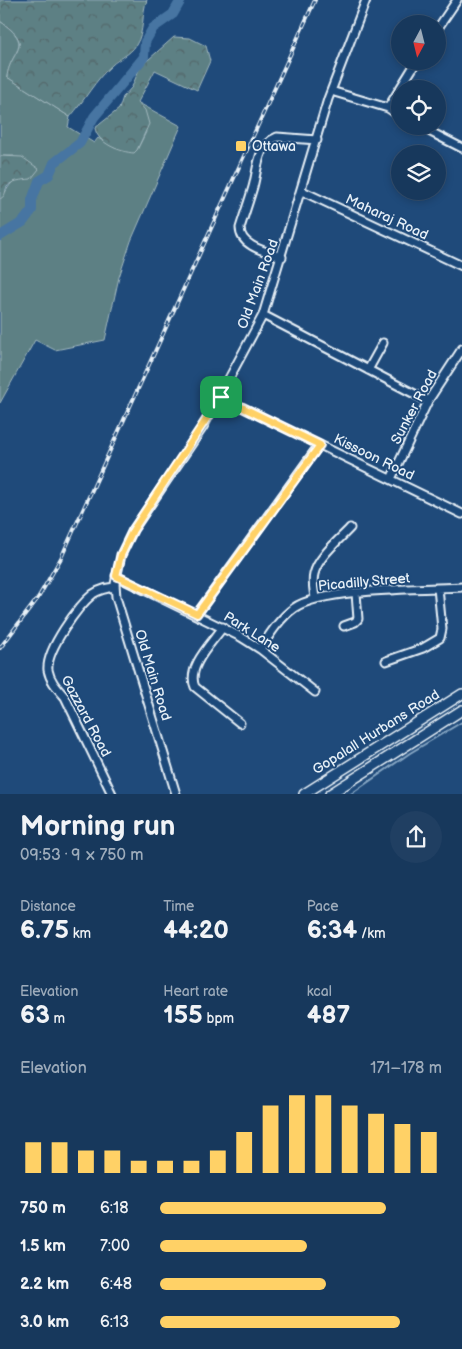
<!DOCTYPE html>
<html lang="en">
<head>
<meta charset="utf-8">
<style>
	:root { --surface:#17385c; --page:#203f62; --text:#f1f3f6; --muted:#9eacbb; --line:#365272; --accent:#ffd166 }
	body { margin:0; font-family:"Balsamiq Sans",sans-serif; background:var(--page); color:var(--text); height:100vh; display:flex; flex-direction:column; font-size:19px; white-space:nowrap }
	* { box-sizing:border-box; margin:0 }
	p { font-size:16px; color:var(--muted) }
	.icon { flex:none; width:28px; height:28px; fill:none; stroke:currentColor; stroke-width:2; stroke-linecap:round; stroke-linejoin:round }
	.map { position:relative; height:794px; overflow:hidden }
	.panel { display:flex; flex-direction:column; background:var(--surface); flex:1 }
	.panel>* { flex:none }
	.needle { width:32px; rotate:187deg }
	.buttons { position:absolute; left:391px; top:15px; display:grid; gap:10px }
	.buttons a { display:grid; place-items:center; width:55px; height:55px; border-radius:50%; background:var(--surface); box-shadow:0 2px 8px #0003,0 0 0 1px var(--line); font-size:25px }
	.pin { position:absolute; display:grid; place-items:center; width:42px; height:42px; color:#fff; margin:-21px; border-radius:10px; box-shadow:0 2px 8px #0006 }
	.round { display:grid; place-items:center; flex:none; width:52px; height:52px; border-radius:26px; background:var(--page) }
	.headline { display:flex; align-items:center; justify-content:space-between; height:85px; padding:0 20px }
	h1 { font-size:28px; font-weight:700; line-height:38px }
	.stats { display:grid; grid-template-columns:repeat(3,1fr); gap:8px; height:85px; padding:5px 20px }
	.stats div { display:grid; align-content:center }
	.stats b { font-size:25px; font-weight:700 }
	.stats small { font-size:14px; font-weight:400 }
	.stats p { font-size:14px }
	.chart { height:140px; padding:10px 20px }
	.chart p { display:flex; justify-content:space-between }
	.chart svg { width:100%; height:90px; margin-top:5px; stroke:var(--accent); stroke-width:6 }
	ul { padding:0 20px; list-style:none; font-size:16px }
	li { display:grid; grid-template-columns:80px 60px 1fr; align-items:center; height:38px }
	li i { height:12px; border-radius:6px; background:var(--accent) }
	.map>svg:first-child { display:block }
</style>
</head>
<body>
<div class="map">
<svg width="462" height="794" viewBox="0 0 462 794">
	<defs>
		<pattern id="forest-crowns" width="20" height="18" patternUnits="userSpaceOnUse" patternTransform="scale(1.25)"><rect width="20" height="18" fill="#5d8084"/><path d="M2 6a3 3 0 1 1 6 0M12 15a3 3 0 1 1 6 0" fill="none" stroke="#53676a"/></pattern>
	</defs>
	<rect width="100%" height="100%" fill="#1f4a7a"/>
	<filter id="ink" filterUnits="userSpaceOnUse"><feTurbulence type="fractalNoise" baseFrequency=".02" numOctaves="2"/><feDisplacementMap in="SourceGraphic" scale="10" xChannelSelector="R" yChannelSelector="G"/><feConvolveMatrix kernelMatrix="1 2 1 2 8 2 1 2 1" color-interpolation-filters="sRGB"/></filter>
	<g filter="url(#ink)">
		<path fill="#5d8084" stroke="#a2b8be" d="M0,21C36,47 10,49 7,77L70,117L68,127L94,143L98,138L115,148L137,150L146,132L137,102L181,126L131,241L119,277L105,340L55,350L35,340L0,403V199C8,192 9,177 25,179L14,156H0Z"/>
		<path fill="url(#forest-crowns)" stroke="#a2b8be" d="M0,0H147C141,14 145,31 136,45C130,55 119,58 112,65C95,80 85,100 70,117L7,77C10,49 37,47 0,21Z
			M174,37L190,38L206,46L210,61L197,90L155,70L138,102L145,110L149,124L137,150L134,153C120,152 97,143 95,128L119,109L123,97L132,87L140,67Z
			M0,156L22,157L39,169L31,179C23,180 9,180 6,189C5,194 5,196 0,199Z"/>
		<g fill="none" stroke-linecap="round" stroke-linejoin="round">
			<path stroke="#87a7c4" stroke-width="2" d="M351,794L410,753L462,722"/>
			<path stroke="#4775a2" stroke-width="10" d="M0,236L23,222L32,210V200L39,181L49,175L54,163L80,143L94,117L144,57L145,42L153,28L173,14L181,0"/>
			<g stroke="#e8f1f8" stroke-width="11">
				<path id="minor" d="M438,28L457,0
					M331,91L388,108L400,116
					M388,108L417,61
					M419,126L462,148
					M302,191L462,266
					M282,257C268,252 240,247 240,228C244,215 249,201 253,187C258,169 257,145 277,137L317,140
					M263,315L428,401
					M368,370L383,343
					M221,397L462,514
					M391,479L428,401L462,349
					M116,576L241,637L260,649L315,692
					M315,598C314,590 312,582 314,574C318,557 338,541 350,528
					M197,614L319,445
					M344,626L355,622L358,619L356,593
					M223,627C212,643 186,667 195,687L240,723
					M260,649C270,634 280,618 294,608C322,588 424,589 462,587
					M386,661L423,648L440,638L442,629L438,588
					M112,794L65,697C58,689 50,681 48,670C46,650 78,606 93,594C100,589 107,588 115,587
					M176,794L116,597L115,584L121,555L133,530L203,427L263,315L328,99L366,0"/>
			</g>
			<g stroke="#e8f1f8" stroke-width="12">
				<path id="major" d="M304,794L462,694
					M330,794L462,710"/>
			</g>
			<use href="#minor" stroke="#1f4a7a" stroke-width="7"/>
			<use href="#major" stroke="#1f4a7a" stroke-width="9"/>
			<g stroke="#e8f1f8" stroke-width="4">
				<path id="rail" d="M0,648L38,598L61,558L315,0"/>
			</g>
			<use href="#rail" stroke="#1f4a7a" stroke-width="2" stroke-dasharray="5.5" stroke-linecap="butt"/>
		</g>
	</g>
	<g fill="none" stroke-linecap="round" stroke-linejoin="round" filter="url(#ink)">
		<g stroke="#fff" stroke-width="10">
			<path id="route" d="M221,397L320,445L197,614L116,576L121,555L133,530Z"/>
		</g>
		<use href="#route" stroke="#ffd166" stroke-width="6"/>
	</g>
	<rect fill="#ffd166" stroke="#1f4a7a" stroke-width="2" x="235" y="140" width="12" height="12" rx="2.5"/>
	<g text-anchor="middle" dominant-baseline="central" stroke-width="4" stroke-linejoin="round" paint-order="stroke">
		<g font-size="14" fill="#e8f1f8" stroke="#1f4a7a" text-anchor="start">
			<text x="252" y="146">Ottawa</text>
		</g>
		<g font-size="14" fill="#e8f1f8" stroke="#1f4a7a">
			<text transform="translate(387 217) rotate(25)">Maharaj Road</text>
			<text transform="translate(258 284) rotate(-70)">Old Main Road</text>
			<text transform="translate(414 407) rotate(-62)">Sunker Road</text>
			<text transform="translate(374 457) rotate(26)">Kissoon Road</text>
			<text transform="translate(364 582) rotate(-5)">Picadilly Street</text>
			<text transform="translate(252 632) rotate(32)">Park Lane</text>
			<text transform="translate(153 675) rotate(73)">Old Main Road</text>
			<text transform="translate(86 716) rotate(62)">Gazzard Road</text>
			<text transform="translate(376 732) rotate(-32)">Gopalall Hurbans Road</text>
		</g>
	</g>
</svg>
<div class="buttons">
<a><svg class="needle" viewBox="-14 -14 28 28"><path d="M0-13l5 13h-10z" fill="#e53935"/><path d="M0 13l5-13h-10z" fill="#9eacbb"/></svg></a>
<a><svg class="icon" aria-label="locate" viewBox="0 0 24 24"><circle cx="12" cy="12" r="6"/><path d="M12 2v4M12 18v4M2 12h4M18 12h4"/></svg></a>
<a><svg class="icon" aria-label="layers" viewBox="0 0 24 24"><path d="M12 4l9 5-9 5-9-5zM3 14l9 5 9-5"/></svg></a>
</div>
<div class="pin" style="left:221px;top:397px;background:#1e9e55"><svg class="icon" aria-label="arrive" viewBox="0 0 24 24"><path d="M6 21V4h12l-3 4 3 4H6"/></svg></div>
</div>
<section class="panel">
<div class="headline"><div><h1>Morning run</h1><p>09:53 · 9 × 750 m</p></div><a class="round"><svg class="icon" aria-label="share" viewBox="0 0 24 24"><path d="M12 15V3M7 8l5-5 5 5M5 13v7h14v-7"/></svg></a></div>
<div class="stats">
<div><p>Distance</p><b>6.75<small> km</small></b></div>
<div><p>Time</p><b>44:20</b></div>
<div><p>Pace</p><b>6:34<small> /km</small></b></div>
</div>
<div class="stats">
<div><p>Elevation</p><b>63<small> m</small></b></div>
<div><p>Heart rate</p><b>155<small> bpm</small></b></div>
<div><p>kcal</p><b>487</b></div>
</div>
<div class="chart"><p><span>Elevation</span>171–178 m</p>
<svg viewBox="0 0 160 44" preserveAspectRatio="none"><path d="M5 44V29M15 44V29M25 44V33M35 44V33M45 44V38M55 44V38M65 44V38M75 44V33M85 44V24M95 44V11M105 44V6M115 44V6M125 44V11M135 44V15M145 44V20M155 44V24"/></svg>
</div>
<ul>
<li><b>750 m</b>6:18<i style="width:80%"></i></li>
<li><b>1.5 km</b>7:00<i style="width:52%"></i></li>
<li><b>2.2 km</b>6:48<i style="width:59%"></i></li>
<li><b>3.0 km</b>6:13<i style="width:85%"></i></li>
</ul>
</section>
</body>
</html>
